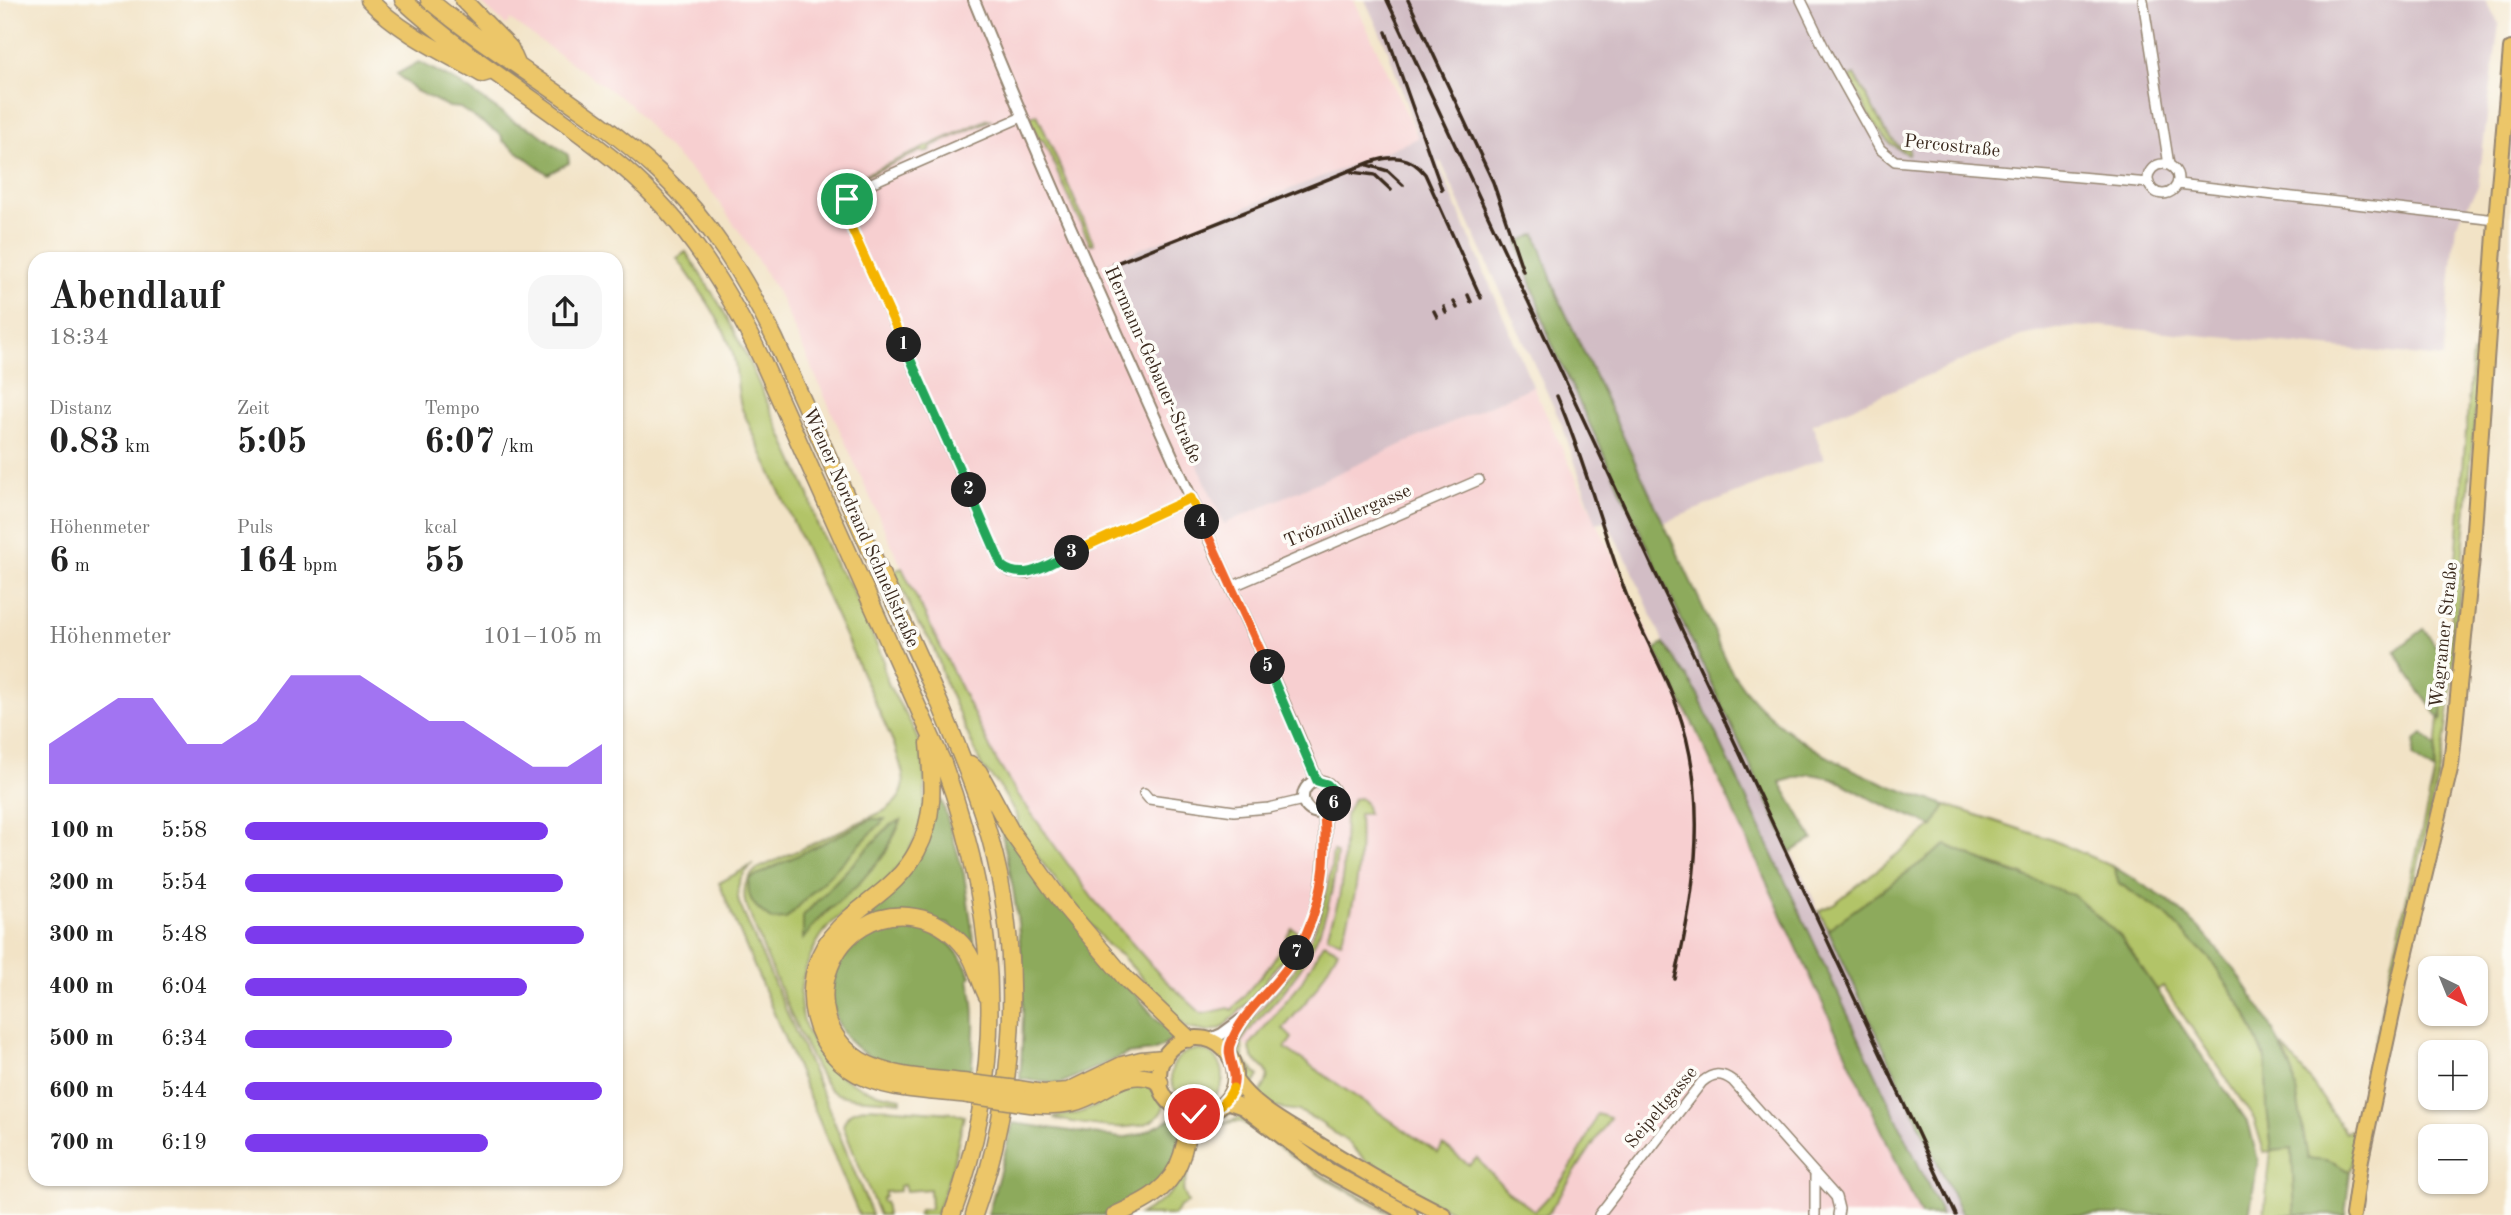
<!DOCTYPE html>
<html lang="de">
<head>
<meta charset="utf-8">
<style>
	:root { --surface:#fff; --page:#f6f6f6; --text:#222; --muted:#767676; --accent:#7c3aed }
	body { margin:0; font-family:"Old Standard TT",serif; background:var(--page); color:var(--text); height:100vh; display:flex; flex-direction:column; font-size:26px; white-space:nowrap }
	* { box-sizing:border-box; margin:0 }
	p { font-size:23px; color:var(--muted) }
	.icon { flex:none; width:38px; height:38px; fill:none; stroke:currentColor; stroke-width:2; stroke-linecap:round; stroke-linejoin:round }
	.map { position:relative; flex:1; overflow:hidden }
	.sheet { position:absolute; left:28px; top:252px; width:595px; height:934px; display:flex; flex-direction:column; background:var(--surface); border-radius:21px; box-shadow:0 2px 5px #0004 }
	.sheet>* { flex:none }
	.needle { width:46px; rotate:137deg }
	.tools { position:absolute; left:2418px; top:956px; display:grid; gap:14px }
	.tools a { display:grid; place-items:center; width:70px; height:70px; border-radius:14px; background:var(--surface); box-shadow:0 2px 5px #0004; font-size:35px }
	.pin { position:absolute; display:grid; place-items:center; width:60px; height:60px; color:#fff; margin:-30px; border:4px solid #fff; border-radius:50%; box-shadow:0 2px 7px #0007 }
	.km { position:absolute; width:35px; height:35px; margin:-18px; border-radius:50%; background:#222; color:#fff; font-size:19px; line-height:35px; text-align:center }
	.round { display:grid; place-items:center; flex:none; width:74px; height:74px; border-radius:21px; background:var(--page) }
	.headline { display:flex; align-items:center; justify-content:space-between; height:119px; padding:0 21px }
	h1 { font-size:38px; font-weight:600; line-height:52px }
	.stats { display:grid; grid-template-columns:repeat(3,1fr); gap:10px; height:119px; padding:7px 21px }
	.stats div { display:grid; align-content:center }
	.stats b { font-size:35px; font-weight:600 }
	.stats small { font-size:19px; font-weight:400 }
	.stats p { font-size:19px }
	.chart { height:196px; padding:14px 21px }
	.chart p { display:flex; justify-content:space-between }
	.chart svg { width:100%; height:126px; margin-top:7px; fill:var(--accent); opacity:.7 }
	ul { padding:0 21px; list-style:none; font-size:23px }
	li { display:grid; grid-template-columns:112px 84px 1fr; align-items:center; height:52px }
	li i { height:18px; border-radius:9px; background:var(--accent) }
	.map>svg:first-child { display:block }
</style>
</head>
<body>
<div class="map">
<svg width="2511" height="1215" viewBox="0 0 2511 1215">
	<rect width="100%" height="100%" fill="#fdfcf7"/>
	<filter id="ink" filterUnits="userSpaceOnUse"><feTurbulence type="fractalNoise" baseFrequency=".0143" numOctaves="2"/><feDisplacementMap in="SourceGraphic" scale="14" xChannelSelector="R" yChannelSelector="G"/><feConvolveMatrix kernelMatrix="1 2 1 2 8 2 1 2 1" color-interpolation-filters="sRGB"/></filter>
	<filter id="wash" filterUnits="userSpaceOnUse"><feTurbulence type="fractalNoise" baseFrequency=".00686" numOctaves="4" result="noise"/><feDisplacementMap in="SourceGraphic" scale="28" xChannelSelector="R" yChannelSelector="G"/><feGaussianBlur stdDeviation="1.57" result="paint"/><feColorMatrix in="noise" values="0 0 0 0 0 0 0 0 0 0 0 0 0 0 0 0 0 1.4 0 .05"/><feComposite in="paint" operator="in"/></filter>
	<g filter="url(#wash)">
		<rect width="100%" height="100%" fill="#f2e3c6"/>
		<path fill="#f7cfd0" d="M478,0H1354L1418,138L1108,262L1224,523L1533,386L1921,1215H1507L1271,1064L1202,1014L1159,974L1093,899L1016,792L996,760L902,568L778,293L741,234L710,190L657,137L631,105L510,20L506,25Z"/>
		<path fill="#d2bdc5" d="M1365,0H2485L2499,24L2478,187L2456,225L2443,358L2101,326L2063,328L2021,336L1812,424L1824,458L1663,523L1557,295L1536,234L1518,242L1550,340L1962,1215H1942L1695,689L1664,643L1628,562L1606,521L1596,523L1562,425L1441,162L1438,163L1533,386L1224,524L1108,262L1418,138L1388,50Z"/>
		<path fill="#b2c468" stroke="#767743" stroke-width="2" fill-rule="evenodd" d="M1855,75L1885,131L1900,148L1909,149L1908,154C1876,141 1865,106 1850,77Z
			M1037,114L1094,244H1090L1043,140H1039L1029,118Z
			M988,119L991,120L930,147L931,150L924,153L921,151L856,180L855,184L838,192H826Z
			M686,252L722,308L745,353L809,495L817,524L837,568L849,583L883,659C883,684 899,701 910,722C925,747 929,793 921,821C915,845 898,872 879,887C862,900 843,911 828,927C817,939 811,953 806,968C796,994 800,1016 811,1040C827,1076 864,1093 901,1098V1101C883,1099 846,1101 832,1091C814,1078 756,931 745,902C743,887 745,880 757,869L884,811C915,791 902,773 894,744L742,409C736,391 738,372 733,354C723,320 697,287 677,258ZM901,821C880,875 838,895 803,938V916L890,826Z
			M2472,353L2480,356L2451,691L2443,753L2350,1172C2335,1162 2326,1157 2307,1160L2293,1073L2282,1046L2308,1077L2345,1132L2355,1129L2434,775L2439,718L2442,719L2448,664Z
			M902,568L996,760L1016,792L1093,899L1159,974L1202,1014L1229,1008L1232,1010L1271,964L1292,928L1297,931L1283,958L1265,981L1267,984L1222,1028L1208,1032L1187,1028L1157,1000L1155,992L1122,956L1107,945L1040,860L1017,827L1018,818L998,784L982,767L944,680C940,661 931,637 918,624L894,571Z
			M1360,798L1365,803L1368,814H1359C1361,858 1358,900 1341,941L1327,936L1339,899L1343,872L1345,816L1353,799Z
			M1946,805L2050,839L2114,867L2119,883L2165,914L2211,960L2246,1013L2266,1060L2267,1107L2272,1151L2292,1149L2295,1215H2264L2271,1151L2264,1152L2254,1119L2163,986L2157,990L2120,936L2023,875L1985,862L1946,845L1828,929L1819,911L1835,903L1933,826Z
			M1333,851L1337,854C1333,905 1316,953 1283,992C1270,1009 1252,1023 1242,1042L1243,1059L1259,1076L1250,1091L1244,1083L1252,1075L1249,1073L1243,1080C1242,1070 1237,1057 1238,1048C1242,1022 1284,988 1298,964C1319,929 1329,891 1333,851Z
			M754,864C740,875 735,885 739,903L826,1102L872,1215H859L719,883Z
			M1324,943L1338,950L1313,993L1283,1029L1292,1038L1285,1048L1438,1153L1443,1145L1469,1165L1477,1158L1507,1191L1535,1211C1566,1180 1581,1154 1597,1114L1610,1118L1547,1215H1459L1407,1189L1364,1159L1349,1143L1315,1119L1299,1111L1271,1107L1257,1097C1285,1061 1250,1073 1250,1045L1300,984Z
			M1171 1076a26 26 0 1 1 52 0a26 26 0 1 1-52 0Z
			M1137,1083L1150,1086L1164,1106C1154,1141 1081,1123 1055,1119L1054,1117L1079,1113L1097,1106L1099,1101Z
			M868,1107L953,1113L964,1116L952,1168L936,1215H918L920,1210L931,1209L930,1189L906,1191L904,1185L899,1186V1191L885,1192V1197L882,1198V1202H885L887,1215H879L843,1126C847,1112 854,1110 868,1107Z
			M1231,1110L1235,1111L1207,1125L1199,1136L1183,1190L1188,1203L1179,1207L1174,1215H1139C1156,1205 1174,1194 1184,1176C1201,1141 1183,1124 1231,1110Z
			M1244,1114L1271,1139L1322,1175L1396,1215H1392L1325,1179L1242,1122C1224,1120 1216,1129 1203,1138C1218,1116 1232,1126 1244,1114Z"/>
		<path fill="#8daa5c" stroke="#646a3d" stroke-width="2" d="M419,62L459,83L515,122L536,131L568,155L569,163L548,174L503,141L501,135L460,108L449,107L416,91L397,74Z
			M1536,234L1557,295L1714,631C1741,728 1858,778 1946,805L1933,826L1875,801L1833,778L1810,774L1780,782L1813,839L1791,852L1550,340L1518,242Z
			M2424,629L2448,664L2441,720L2416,687L2395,651Z
			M1664,643L1695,689L1942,1215H1921L1695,728L1655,650Z
			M2423,734L2436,747L2434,772L2413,757L2415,741Z
			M942,801L964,874L976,955L948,924L868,918L866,913L891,893L938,802Z
			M872,819H885L786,919L772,920C756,908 746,901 749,879Z
			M901,820L886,852L857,886L821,916L803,939V916L890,825Z
			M1000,826L1154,1017L1175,1037L1162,1047L1153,1051L1127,1054L1059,1084L1020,1079C1027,987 1022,916 1000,826Z
			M1946,845L1985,862L2073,895L2120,936L2249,1125L2258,1161L2249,1215H1962L1828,929Z
			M2114,867L2169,901L2199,928L2235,970L2266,1016L2293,1073L2308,1159C2326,1158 2334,1162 2350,1172L2345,1215H2295L2292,1149L2272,1151L2267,1107L2266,1060L2246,1013L2211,960L2165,914L2119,883Z
			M904,924C938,928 957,945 971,976L969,979C977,1011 974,1042 971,1074C938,1070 888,1071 861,1051C823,1024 823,968 859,939C872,928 888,926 904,924Z
			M1175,1117L1184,1120L1174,1163L1169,1173L1139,1200L1104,1215H988L1013,1123L1121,1138L1142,1134Z"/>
	</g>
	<g filter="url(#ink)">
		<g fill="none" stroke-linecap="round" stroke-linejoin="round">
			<g stroke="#968672" stroke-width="12">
				<path id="minor" d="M1801,0L1827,54L1880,149L1895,161L2149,183
					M2143,0L2169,165
					M1022,117L862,187L847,199L846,216L1002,566L1011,572L1027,574L1191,498
					M2148 179a15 15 0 1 1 30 0a15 15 0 1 1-30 0Z
					M2178,184L2496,220
					M1231,587L1479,480
					M1144,793L1149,799L1234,811L1269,808L1303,800
					M1599,1215L1702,1082C1713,1073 1721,1072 1733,1081L1836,1197L1839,1209L1838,1215
					M1815,1215V1176"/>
			</g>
			<g stroke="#968672" stroke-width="14">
				<path id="tertiary" d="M974,0C1050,187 1134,370 1216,554C1250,629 1287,704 1317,781
					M1303 797a16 16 0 1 1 32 0a16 16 0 1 1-32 0Z
					M1208,1040L1222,1034L1241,1020
					M1229,1055C1229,1024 1277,984 1294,958C1322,914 1328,864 1324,813"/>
			</g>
			<g stroke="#968672" stroke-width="18">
				<path id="primary" d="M1159 1076a38 38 0 1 1 76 0a38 38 0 1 1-76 0Z
					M1235,1080C1253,1106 1281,1121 1307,1137C1351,1165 1397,1191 1444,1215
					M1226,1101L1243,1107L1324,1168L1410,1215
					M2353,1215L2361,1159L2400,977L2451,765L2472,558L2496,220L2511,49"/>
			</g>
			<g stroke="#968672" stroke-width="19">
				<path id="motorway" d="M369,0C401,33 443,52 482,74L492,71
					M403,0C471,63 553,108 624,168C687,222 728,289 763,362L943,763C998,912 1008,1064 952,1215
					M429,0C503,62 589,107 660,173C710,220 745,278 775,339L940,704C958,748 977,792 990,838C1024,959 1016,1098 974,1215
					M463,0L510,48L517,64
					M929,743C932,781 936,816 917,851C896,891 857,904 831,937C795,984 811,1057 868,1079C898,1091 936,1091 968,1095
					M970,764L979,772L1012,833L1066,908L1125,978L1189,1039
					M970,1083C935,1078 891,1079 860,1060C789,1015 833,902 916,917C933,920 949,930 961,943C975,958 978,978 987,996
					M1018,1089L1043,1093L1068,1091L1122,1065L1141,1060L1164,1058
					M1016,1102C1035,1105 1053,1107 1072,1103C1106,1095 1124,1064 1160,1082
					M1115,1215C1145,1202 1172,1189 1182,1155C1186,1141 1188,1128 1194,1114"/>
			</g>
			<use href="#minor" stroke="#fff" stroke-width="9"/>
			<use href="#tertiary" stroke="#fff" stroke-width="10"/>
			<use href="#primary" stroke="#ecc669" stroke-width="14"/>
			<use href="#motorway" stroke="#ecc669" stroke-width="16"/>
			<path stroke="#3b2a1e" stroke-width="3.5" d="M1387,0L1956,1215
				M1408,0L1493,182L1523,271
				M1386,32L1442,190
				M1368,165L1388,171L1403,185
				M1352,172L1375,175L1391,190
				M1114,264L1371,162C1392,155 1410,155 1425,174L1481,298
				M1468,295L1471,302
				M1454,302L1457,308
				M1444,307L1446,313
				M1434,311L1437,317
				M1557,396C1584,459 1601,526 1625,591C1640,631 1663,667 1677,707C1709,796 1696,889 1675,979"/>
			<g stroke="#968672" stroke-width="19" stroke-linecap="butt">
				<path id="motorway-bridge" d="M970,1083L1018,1089
					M968,1095L1016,1102"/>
			</g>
			<use href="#motorway-bridge" stroke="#ecc669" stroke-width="16"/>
		</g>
	</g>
	<g fill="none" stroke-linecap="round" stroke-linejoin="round" filter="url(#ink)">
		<g stroke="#fff" stroke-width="14">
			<path id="split-1" d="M847,199L846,216L904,345"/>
		</g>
		<g stroke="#fff" stroke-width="14">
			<path id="split-2" d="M904,345L969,490"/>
		</g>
		<g stroke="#fff" stroke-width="14">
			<path id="split-3" d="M969,490L1002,566C1024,583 1050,563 1072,553"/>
		</g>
		<g stroke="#fff" stroke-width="14">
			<path id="split-4" d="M1072,553L1191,498L1202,522"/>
		</g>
		<g stroke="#fff" stroke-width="14">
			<path id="split-5" d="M1202,522L1268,667"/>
		</g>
		<g stroke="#fff" stroke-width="14">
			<path id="split-6" d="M1268,667L1317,781L1327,784L1333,790L1334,804"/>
		</g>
		<g stroke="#fff" stroke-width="14">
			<path id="split-7" d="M1297,953C1322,905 1328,866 1324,813L1334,804"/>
		</g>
		<g stroke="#fff" stroke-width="14">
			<path id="split-8" d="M1233,1088C1238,1070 1226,1058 1230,1045C1242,1009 1279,986 1297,953"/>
		</g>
		<g stroke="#fff" stroke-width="14">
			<path id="split-9" d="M1194,1114C1213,1112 1226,1105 1233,1088"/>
		</g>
		<use href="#split-1" stroke="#f5b400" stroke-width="9"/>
		<use href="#split-2" stroke="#22a559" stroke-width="9"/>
		<use href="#split-3" stroke="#22a559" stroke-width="9"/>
		<use href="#split-4" stroke="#f5b400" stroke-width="9"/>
		<use href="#split-5" stroke="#f0652b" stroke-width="9"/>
		<use href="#split-6" stroke="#22a559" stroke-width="9"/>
		<use href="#split-7" stroke="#f0652b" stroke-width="9"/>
		<use href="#split-8" stroke="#f0652b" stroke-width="9"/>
		<use href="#split-9" stroke="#f5b400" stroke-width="9"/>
	</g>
	<g text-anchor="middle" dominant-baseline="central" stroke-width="7" stroke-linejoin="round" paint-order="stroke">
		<g font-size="19" fill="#3b2a1e" stroke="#fdfcf7">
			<text transform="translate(1952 147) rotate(6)">Percostraße</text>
			<text transform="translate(1152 365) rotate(66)">Hermann-Gebauer-Straße</text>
			<text transform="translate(1348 517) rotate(-23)">Trözmüllergasse</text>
			<text transform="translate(860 528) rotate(66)">Wiener Nordrand Schnellstraße</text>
			<text transform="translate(2445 635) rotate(-84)">Wagramer Straße</text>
			<text transform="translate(1662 1108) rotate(-50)">Seipeltgasse</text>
		</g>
	</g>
</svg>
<div class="tools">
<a><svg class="needle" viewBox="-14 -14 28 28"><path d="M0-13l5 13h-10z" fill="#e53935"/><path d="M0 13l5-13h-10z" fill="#767676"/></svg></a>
<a>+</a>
<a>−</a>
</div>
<div class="pin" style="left:847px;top:199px;background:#1e9e55"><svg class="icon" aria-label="arrive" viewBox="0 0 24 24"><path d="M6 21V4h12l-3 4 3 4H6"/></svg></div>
<div class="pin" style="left:1194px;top:1114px;background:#d93025"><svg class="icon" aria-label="check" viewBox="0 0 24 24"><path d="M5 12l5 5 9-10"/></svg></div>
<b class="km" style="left:904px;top:345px">1</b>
<b class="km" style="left:969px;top:490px">2</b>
<b class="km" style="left:1072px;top:553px">3</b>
<b class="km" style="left:1202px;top:522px">4</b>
<b class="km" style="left:1268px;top:667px">5</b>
<b class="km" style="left:1334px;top:804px">6</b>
<b class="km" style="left:1297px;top:953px">7</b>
<section class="sheet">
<div class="headline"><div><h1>Abendlauf</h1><p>18:34</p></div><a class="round"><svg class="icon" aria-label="share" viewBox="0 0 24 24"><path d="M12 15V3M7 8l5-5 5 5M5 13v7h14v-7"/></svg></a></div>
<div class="stats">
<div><p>Distanz</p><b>0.83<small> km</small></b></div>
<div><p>Zeit</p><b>5:05</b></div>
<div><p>Tempo</p><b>6:07<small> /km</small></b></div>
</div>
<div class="stats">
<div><p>Höhenmeter</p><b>6<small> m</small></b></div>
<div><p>Puls</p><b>164<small> bpm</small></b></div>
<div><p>kcal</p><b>55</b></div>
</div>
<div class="chart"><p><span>Höhenmeter</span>101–105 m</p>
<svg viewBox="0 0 160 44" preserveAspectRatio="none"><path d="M0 44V30L10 22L20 14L30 14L40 30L50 30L60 22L70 6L80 6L90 6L100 14L110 22L120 22L130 30L140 38L150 38L160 30V44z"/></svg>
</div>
<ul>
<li><b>100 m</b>5:58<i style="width:85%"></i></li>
<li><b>200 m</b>5:54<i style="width:89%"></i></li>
<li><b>300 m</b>5:48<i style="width:95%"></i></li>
<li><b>400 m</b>6:04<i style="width:79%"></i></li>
<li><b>500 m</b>6:34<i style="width:58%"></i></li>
<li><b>600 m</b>5:44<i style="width:100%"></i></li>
<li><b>700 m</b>6:19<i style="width:68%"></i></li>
</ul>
</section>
</div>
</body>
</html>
